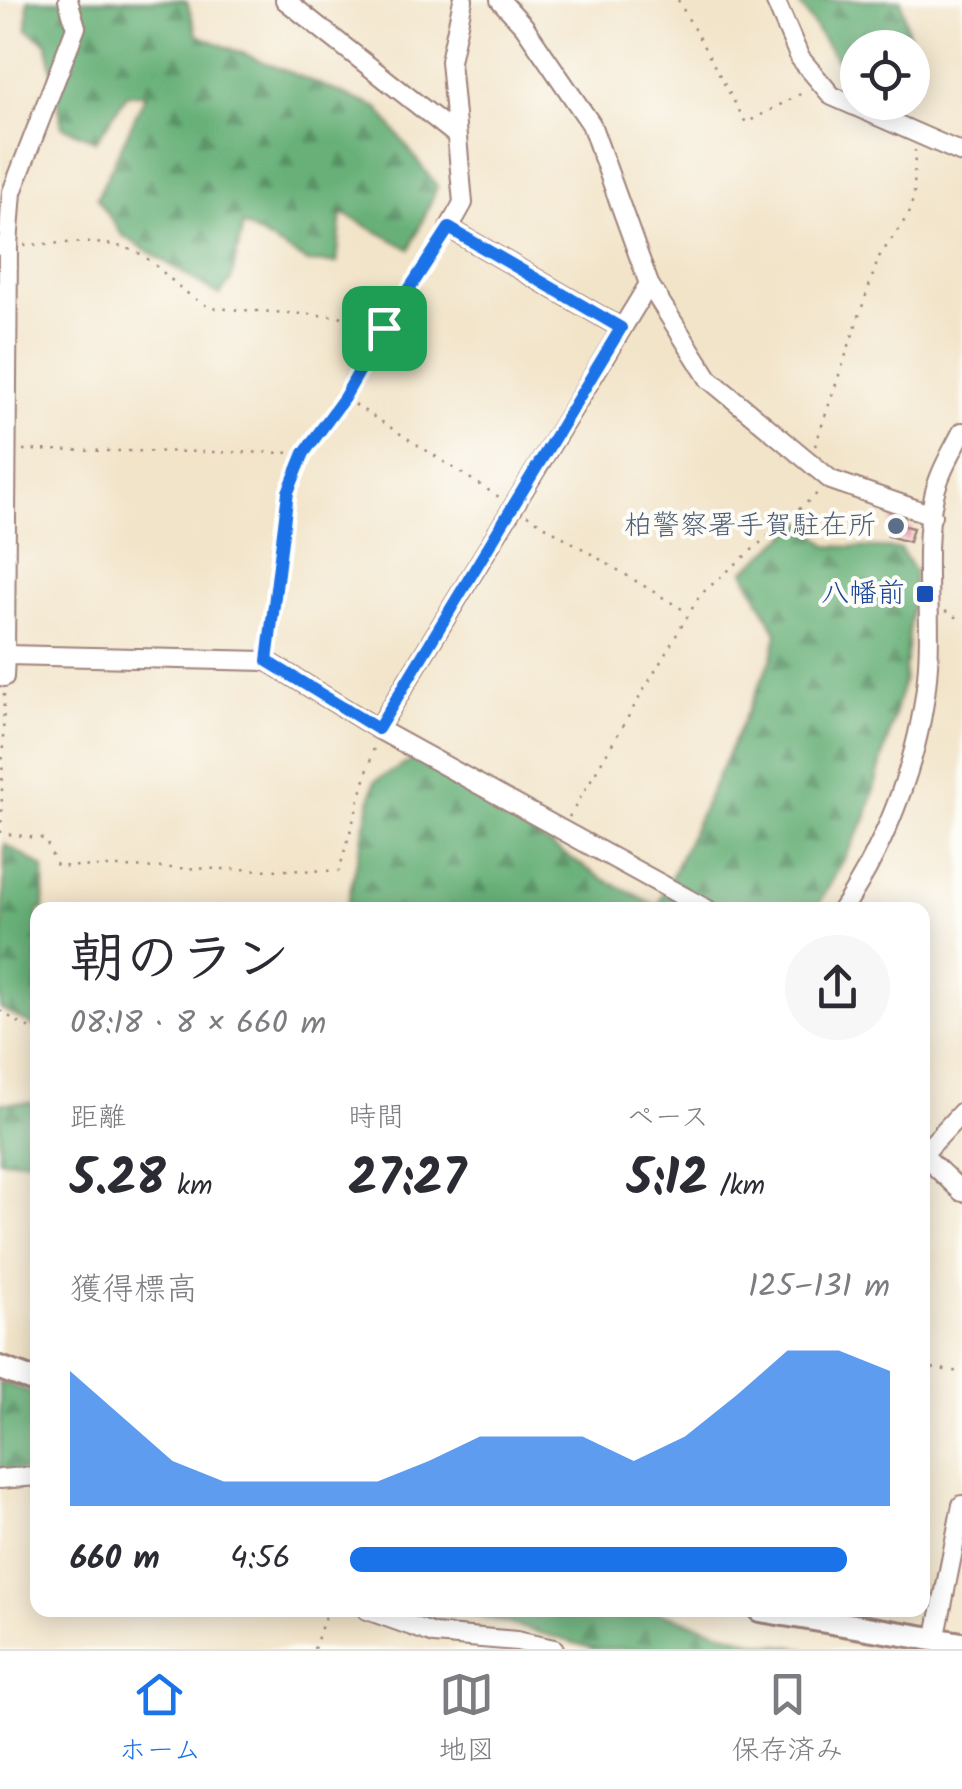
<!DOCTYPE html>
<html lang="ja">
<head>
<meta charset="utf-8">
<style>
	:root { --surface:#fff; --page:#f7f7f7; --text:#2b2b33; --muted:#7c7c81; --line:#e1e1e2; --accent:#1a73e8 }
	body { margin:0; font-family:Kalam,"Klee One",sans-serif; background:var(--page); color:var(--text); height:100vh; display:flex; flex-direction:column; font-size:38px; white-space:nowrap }
	* { box-sizing:border-box; margin:0 }
	p { font-size:32px; color:var(--muted) }
	.icon { flex:none; width:55px; height:55px; fill:none; stroke:currentColor; stroke-width:2; stroke-linecap:round; stroke-linejoin:round }
	.map { position:relative; flex:1; overflow:hidden }
	.sheet { position:absolute; left:30px; top:902px; width:900px; height:715px; display:flex; flex-direction:column; background:var(--surface); border-radius:20px; box-shadow:0 5px 25px #0003 }
	.sheet>* { flex:none }
	.tools { position:absolute; left:840px; top:30px; display:grid; gap:20px }
	.tools a { display:grid; place-items:center; width:90px; height:90px; border-radius:50%; background:var(--surface); box-shadow:0 5px 25px #0003; font-size:50px }
	.pin { position:absolute; display:grid; place-items:center; width:85px; height:85px; color:#fff; margin:-42px; border-radius:20px; box-shadow:0 5px 15px #0006 }
	.round { display:grid; place-items:center; flex:none; width:105px; height:105px; border-radius:52px; background:var(--page) }
	.head { display:flex; align-items:center; justify-content:space-between; height:170px; padding:0 40px }
	h1 { font-size:55px; font-weight:600; line-height:75px }
	.metrics { display:grid; grid-template-columns:repeat(3,1fr); gap:15px; height:170px; padding:10px 40px }
	.metrics div { display:grid; align-content:center }
	.metrics b { font-size:50px; font-weight:600 }
	.metrics small { font-size:28px; font-weight:400 }
	.metrics p { font-size:28px }
	.chart { height:280px; padding:20px 40px }
	.chart p { display:flex; justify-content:space-between }
	.chart svg { width:100%; height:180px; margin-top:10px; fill:var(--accent); opacity:.7 }
	ul { padding:0 40px; list-style:none; font-size:32px }
	li { display:grid; grid-template-columns:160px 120px 1fr; align-items:center; height:75px }
	li i { height:25px; border-radius:12px; background:var(--accent) }
	.menu { display:flex; justify-content:space-around; align-items:center; height:140px; border-top:2px solid var(--line); background:var(--surface); font-size:28px; color:var(--muted) }
	.menu a { display:grid; justify-items:center; gap:5px }
	.menu .active { color:var(--accent) }
	.map>svg:first-child { display:block }
</style>
</head>
<body>
<div class="map">
<svg width="962" height="1649" viewBox="0 0 962 1649">
	<defs>
		<pattern id="forest-firs" width="22" height="20" patternUnits="userSpaceOnUse" patternTransform="scale(2.5)"><rect width="22" height="20" fill="#67b078"/><path d="M5 1l3.5 6h-7zM16 11l3.5 6h-7z" fill="#578f63"/></pattern>
		<pattern id="building-back-hatch" width="6" height="6" patternUnits="userSpaceOnUse" patternTransform="scale(2.5)"><rect width="6" height="6" fill="#e898b7"/><path d="M-1 5l2 2M0 0l6 6M5-1l2 2" fill="none" stroke="#be7b95"/></pattern>
	</defs>
	<rect width="100%" height="100%" fill="#fdfcf7"/>
	<filter id="ink" filterUnits="userSpaceOnUse"><feTurbulence type="fractalNoise" baseFrequency=".01" numOctaves="2"/><feDisplacementMap in="SourceGraphic" scale="20" xChannelSelector="R" yChannelSelector="G"/><feConvolveMatrix kernelMatrix="1 2 1 2 8 2 1 2 1" color-interpolation-filters="sRGB"/></filter>
	<filter id="wash" filterUnits="userSpaceOnUse"><feTurbulence type="fractalNoise" baseFrequency=".0048" numOctaves="4" result="noise"/><feDisplacementMap in="SourceGraphic" scale="40" xChannelSelector="R" yChannelSelector="G"/><feGaussianBlur stdDeviation="2.25" result="paint"/><feColorMatrix in="noise" values="0 0 0 0 0 0 0 0 0 0 0 0 0 0 0 0 0 1.4 0 .05"/><feComposite in="paint" operator="in"/></filter>
	<g filter="url(#wash)">
		<rect width="100%" height="100%" fill="#f2e4c9"/>
		<path fill="url(#forest-firs)" stroke="#586852" stroke-width="2.5" d="M28,0H181L187,2L197,35L378,108L437,187L410,249L342,213L337,263L308,262L243,225L231,281L219,295L122,235L97,198L146,94H127L96,141L62,126L47,43L27,29Z
			M797,0H901L911,47L858,48L857,91Z
			M803,522L828,546L900,549L915,572L904,679L866,819L816,910H346L375,781L415,759L605,880L658,906L772,658L777,633L744,571Z
			M5,844L44,868V910H38L37,1028L0,1008Z
			M0,1103H37V1159L0,1160Z
			M0,1382L38,1394L37,1470L0,1472Z
			M461,1610H651L754,1642L807,1649H595Z"/>
		<g id="blocks">
			<path fill="url(#building-back-hatch)" d="M893,517L902,519L901,525L913,528L909,542L888,536Z"/>
		</g>
	</g>
	<g filter="url(#ink)">
		<use href="#blocks" fill-opacity="0" stroke="#9e827a" stroke-width="2.5"/>
		<g fill="none" stroke-linecap="round" stroke-linejoin="round">
			<g stroke="#9e827a" stroke-width="22">
				<path id="minor" d="M285,0L455,134
					M463,0L450,61L463,203L449,228L621,328
					M500,0L524,26L591,124L649,284L709,379L831,480L932,515
					M775,0L800,58L832,96L962,153
					M8,245L12,192L76,27L68,0
					M0,246L8,245L5,655L267,661L378,729L708,910
					M4,677L5,655
					M378,729L649,284
					M842,910C889,840 923,749 928,665C932,610 922,549 934,496C939,473 952,452 962,432
					M922,1154L962,1192
					M922,1155L962,1112
					M0,1479L38,1476
					M367,1610L434,1634L517,1641L554,1649
					M935,1641L962,1505"/>
			</g>
			<g stroke="#9e827a" stroke-width="28">
				<path id="major" d="M0,1368L38,1382
					M760,1610L962,1644"/>
			</g>
			<path stroke="#9e827a" stroke-width="2.5" stroke-dasharray="2.5 8" stroke-linecap="butt" d="M678,0L746,123L806,91
				M24,245C62,244 118,235 149,260C171,278 186,297 212,308L363,318L383,327
				M346,399L499,497
				M815,446L879,257L909,214L914,195L915,150
				M23,450L304,453
				M527,515L687,612
				M945,611L962,621
				M269,645L287,492L304,453L344,398L384,328L440,242
				M4,694L1,833L45,839L57,866L339,871L375,744
				M569,817L700,595L820,491
				M0,1011L38,1034
				M922,1367L962,1372
				M314,1649L327,1610"/>
			<use href="#minor" stroke="#fff" stroke-width="18"/>
			<use href="#major" stroke="#fff" stroke-width="22"/>
		</g>
	</g>
	<g fill="none" stroke-linecap="round" stroke-linejoin="round" filter="url(#ink)">
		<g stroke="#fff" stroke-width="20">
			<path id="route" d="M449,228L621,328L378,729L267,661L288,492L304,453L344,398L384,328Z"/>
		</g>
		<use href="#route" stroke="#1a73e8" stroke-width="12"/>
	</g>
	<circle fill="#5c6f8a" stroke="#fdfcf7" stroke-width="4" cx="896" cy="526" r="10"/>
	<rect fill="#1a4fb4" stroke="#fdfcf7" stroke-width="4" x="915" y="584" width="20" height="20" rx="5"/>
	<g text-anchor="middle" dominant-baseline="central" stroke-width="8" stroke-linejoin="round" paint-order="stroke">
		<g font-size="28" fill="#4e5e75" stroke="#fdfcf7" text-anchor="end">
			<text x="876" y="526">柏警察署手賀駐在所</text>
		</g>
		<g font-size="28" fill="#164399" stroke="#fdfcf7" text-anchor="end">
			<text x="905" y="594">八幡前</text>
		</g>
	</g>
</svg>
<div class="tools">
<a><svg class="icon" aria-label="locate" viewBox="0 0 24 24"><circle cx="12" cy="12" r="6"/><path d="M12 2v4M12 18v4M2 12h4M18 12h4"/></svg></a>
</div>
<div class="pin" style="left:384px;top:328px;background:#1e9e55"><svg class="icon" aria-label="arrive" viewBox="0 0 24 24"><path d="M6 21V4h12l-3 4 3 4H6"/></svg></div>
<section class="sheet">
<div class="head"><div><h1>朝のラン</h1><p>08:18 · 8 × 660 m</p></div><a class="round"><svg class="icon" aria-label="share" viewBox="0 0 24 24"><path d="M12 15V3M7 8l5-5 5 5M5 13v7h14v-7"/></svg></a></div>
<div class="metrics">
<div><p>距離</p><b>5.28<small> km</small></b></div>
<div><p>時間</p><b>27:27</b></div>
<div><p>ペース</p><b>5:12<small> /km</small></b></div>
</div>
<div class="chart"><p><span>獲得標高</span>125–131 m</p>
<svg viewBox="0 0 160 44" preserveAspectRatio="none"><path d="M0 44V11L10 22L20 33L30 38L40 38L50 38L60 38L70 33L80 27L90 27L100 27L110 33L120 27L130 17L140 6L150 6L160 11V44z"/></svg>
</div>
<ul>
<li><b>660 m</b>4:56<i style="width:92%"></i></li>
</ul>
</section>
</div>
<nav class="menu">
<a class="active"><svg class="icon" aria-label="home" viewBox="0 0 24 24"><path d="M3 11l9-7 9 7M6 9v11h12V9"/></svg>ホーム</a>
<a><svg class="icon" aria-label="map" viewBox="0 0 24 24"><path d="M3 6l6-2 6 2 6-2v14l-6 2-6-2-6 2zM9 4v14M15 6v14"/></svg>地図</a>
<a><svg class="icon" aria-label="saved" viewBox="0 0 24 24"><path d="M7 4h10v16l-5-4-5 4z"/></svg>保存済み</a>
</nav>
</body>
</html>
